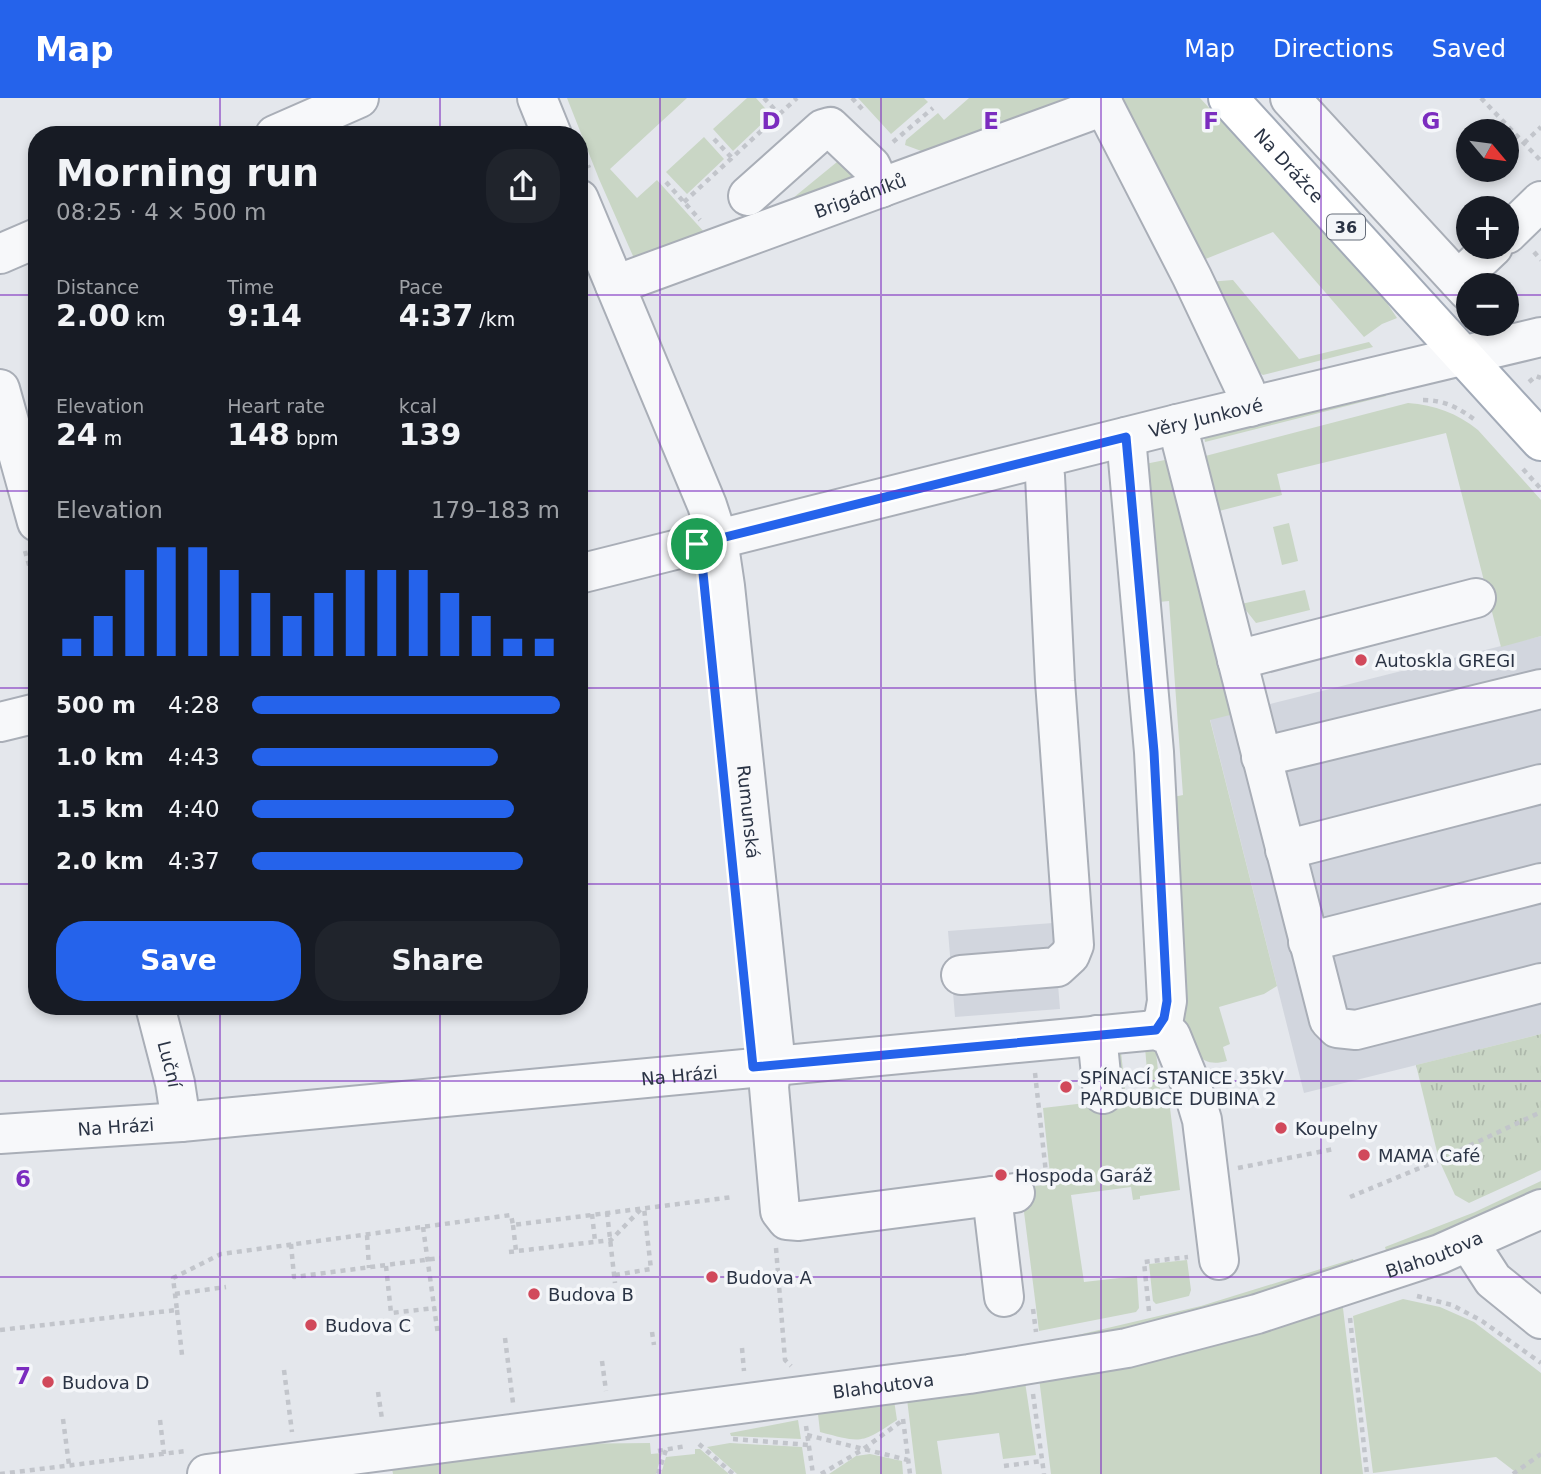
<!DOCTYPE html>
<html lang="en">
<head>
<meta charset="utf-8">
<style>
	:root { --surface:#171b24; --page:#20242c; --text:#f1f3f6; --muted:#9ea1a6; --accent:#2563eb }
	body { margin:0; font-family:"DejaVu Sans",sans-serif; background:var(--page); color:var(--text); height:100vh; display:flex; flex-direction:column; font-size:26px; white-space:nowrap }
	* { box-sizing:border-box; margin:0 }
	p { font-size:23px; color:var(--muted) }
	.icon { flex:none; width:38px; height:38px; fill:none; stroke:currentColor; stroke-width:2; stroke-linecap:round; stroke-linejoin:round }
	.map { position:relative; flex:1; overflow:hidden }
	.sheet { position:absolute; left:28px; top:28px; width:560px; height:889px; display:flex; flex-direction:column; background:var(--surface); border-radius:28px; box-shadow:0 4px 10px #0003 }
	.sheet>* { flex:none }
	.needle { width:46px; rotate:119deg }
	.controls { position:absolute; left:1456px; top:21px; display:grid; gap:14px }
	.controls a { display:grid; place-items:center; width:63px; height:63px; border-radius:50%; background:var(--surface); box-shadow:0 4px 10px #0003; font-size:35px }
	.pin { position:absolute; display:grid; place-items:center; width:60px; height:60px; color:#fff; margin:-30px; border:4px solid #fff; border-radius:50%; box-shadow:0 2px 7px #0007 }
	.round { display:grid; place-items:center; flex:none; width:74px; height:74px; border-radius:28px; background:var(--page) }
	.summary { display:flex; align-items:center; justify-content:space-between; height:119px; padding:0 28px }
	h1 { font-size:38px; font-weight:800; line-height:52px }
	.figures { display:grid; grid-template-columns:repeat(3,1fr); gap:10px; height:119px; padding:7px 28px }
	.figures div { display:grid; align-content:center }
	.figures b { font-size:30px; font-weight:800 }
	.figures small { font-size:19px; font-weight:400 }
	.figures p { font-size:19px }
	.chart { height:196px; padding:14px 28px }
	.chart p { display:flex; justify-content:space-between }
	.chart svg { width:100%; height:126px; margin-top:7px; stroke:var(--accent); stroke-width:6 }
	.cta { display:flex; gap:14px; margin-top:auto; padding:14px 28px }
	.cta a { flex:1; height:80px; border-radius:28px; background:var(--accent); color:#fff; font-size:28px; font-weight:800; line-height:80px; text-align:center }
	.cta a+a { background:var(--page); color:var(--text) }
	ul { padding:0 28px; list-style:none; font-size:23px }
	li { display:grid; grid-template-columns:112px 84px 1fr; align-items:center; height:52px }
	li i { height:18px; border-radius:9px; background:var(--accent) }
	header { display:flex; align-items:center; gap:42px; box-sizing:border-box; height:98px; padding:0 35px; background:var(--accent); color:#fff }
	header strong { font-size:33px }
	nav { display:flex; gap:38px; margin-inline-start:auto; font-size:24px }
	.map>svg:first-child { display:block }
</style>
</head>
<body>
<header>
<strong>Map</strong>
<nav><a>Map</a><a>Directions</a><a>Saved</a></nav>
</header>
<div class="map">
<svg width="1541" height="1376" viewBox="0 0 1541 1376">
	<defs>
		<pattern id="park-tufts" width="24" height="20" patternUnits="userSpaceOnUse" patternTransform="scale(1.75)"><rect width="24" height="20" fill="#c9d6c5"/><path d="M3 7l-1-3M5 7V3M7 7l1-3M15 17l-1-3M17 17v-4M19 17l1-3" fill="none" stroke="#adb8ab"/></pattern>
	</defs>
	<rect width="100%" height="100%" fill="#e4e7ec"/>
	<path fill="#d2d6de" d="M1541,538V936L1304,995L1210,621Z
		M1053,825L1060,911L955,919L948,833Z"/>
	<path fill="#c9d6c5" d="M567,0H687L610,71L637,100L657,82L705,135L638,160L633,158L599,81Z
		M747,0H756L771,17L733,53L713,31Z
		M858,0H924L928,4L891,36Z
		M969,0H1066L1062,6L924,54L905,47L906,42L938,15L944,22Z
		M1115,0H1200L1383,199L1397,220L1382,226L1364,239L1273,134L1198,164Z
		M704,39L724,61L687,96L666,74Z
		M843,62L863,78L782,109L837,64Z
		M1233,182L1299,261L1369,244L1373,249L1263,277L1256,272L1208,184Z
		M1385,292L1386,298L1205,344L1204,337Z
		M1408,305C1435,307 1457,315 1478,332L1541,402V538L1501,549L1446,335L1277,376L1282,397L1219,413H1216L1194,361Z
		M1170,361L1234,616L1210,622L1277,888L1264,896L1219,909L1230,946L1223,949L1227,963C1201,970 1197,955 1183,937L1163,701L1183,697L1169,503L1148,505L1140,367Z
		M1289,425L1298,463L1282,467L1273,429Z
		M1305,492L1310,512L1256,525L1241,506Z
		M1145,949L1161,953L1156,954L1162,1010H1170L1180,1092L1140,1098V1101L1133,1102L1131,1089L1071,1097L1084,1184L1137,1178L1139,1210L1136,1214L1039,1233L1021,1090L1051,1086L1043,1010L1111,1002L1108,956L1121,954L1126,1000L1149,997Z
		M1541,1083V1092L1462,1128L1387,1156L1385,1149L1475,1114Z
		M1353,1161L1355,1167L1148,1229L1048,1244L1201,1208Z
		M1187,1162L1191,1192L1189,1198L1156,1206L1153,1203L1149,1166Z
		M1403,1201L1440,1209L1474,1224L1541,1275V1376H1518L1496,1359L1373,1375L1353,1218Z
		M1342,1202L1363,1376H1051L1039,1280Z
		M1025,1284L1036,1357L1003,1361L999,1335L937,1343L942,1376H916L907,1301Z
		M894,1302L897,1322C861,1346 862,1345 820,1334L818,1316L862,1305Z
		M798,1322L801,1341L731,1338L730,1335Z
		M650,1345L651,1356L662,1355L656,1376H393L391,1365L552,1346Z
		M730,1345L802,1349L806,1376H737L707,1349Z
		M695,1351H700L729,1376H661L666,1359L695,1356Z
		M870,1356L902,1363L903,1376H829L856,1358Z"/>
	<path fill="url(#park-tufts)" d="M1541,936V1072L1469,1105L1455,1097L1439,1062L1416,967Z"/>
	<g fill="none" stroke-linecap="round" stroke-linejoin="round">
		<g stroke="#a9aeb7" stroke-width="42">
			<g id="minor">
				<path d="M537,0L552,37"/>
				<path d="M1100,0L1192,179L1245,291L1250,309"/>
				<path d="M1290,0L1468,193"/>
				<path d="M275,37L359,0"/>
				<path d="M748,98L823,31L830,29L871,68L881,90"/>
				<path id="s1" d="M579,101L707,407L718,441L725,488L774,949L769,989L780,1113L787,1122L799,1123L1015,1095"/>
				<path d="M1507,136L1541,103"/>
				<path d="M0,156L37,140"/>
				<path d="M1458,182L1493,149"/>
				<path id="s2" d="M615,187L1104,8"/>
				<path d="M0,291L37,424"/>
				<path d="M1177,326L1329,922L1337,930L1356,932L1541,885"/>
				<path d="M1126,339L1154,654L1167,903L1164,920L1156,932"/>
				<path id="s3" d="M579,476L1177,326L1541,239"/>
				<path d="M1237,562L1476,500"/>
				<path d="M0,624L37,615"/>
				<path d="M1261,659L1541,591"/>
				<path d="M1285,752L1541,686"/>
				<path d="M1308,844L1541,785"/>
				<path d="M961,877L1057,869L1070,857L1074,847L1055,583L1045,378L1040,361"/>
				<path id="s4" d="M155,908L175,985L181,1024"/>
				<path d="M1097,937L1103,996"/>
				<path id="s5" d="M0,1036L181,1024L1156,932L1171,938L1193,992L1202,1022L1219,1162"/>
				<path d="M992,1098L1004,1199"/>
				<path d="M1469,1145L1493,1182L1541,1221"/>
				<path id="s6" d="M207,1376L969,1276L1127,1250L1257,1216L1440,1156L1541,1111"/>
			</g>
		</g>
		<g stroke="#a3abb8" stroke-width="42">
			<g id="major">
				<path id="s7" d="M1228,0L1541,343"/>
			</g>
		</g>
		<path stroke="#c2c5cb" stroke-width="4.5" stroke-dasharray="5 5" stroke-linecap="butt" d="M764,0L779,16
			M852,0L863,12
			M1481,0L1541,63
			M714,41L732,60
			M893,44L933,10
			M1524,45L1541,29
			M580,49L589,70
			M666,84L700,122
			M684,104L797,0
			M1534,154L1541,162
			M1529,284L1536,278L1541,280
			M1423,302C1444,302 1459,310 1475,322
			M1523,371L1541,391
			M25,453L37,495
			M1035,975L1047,1084
			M1238,1070L1334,1051
			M1350,1099L1439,1062L1541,1014
			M607,1114L615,1185
			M592,1116L595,1143
			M513,1127L516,1153
			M423,1129L438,1237
			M367,1137L369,1170
			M291,1146L294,1179L440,1160
			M776,1150L785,1262L791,1268
			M509,1154L611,1142L643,1109
			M386,1168L391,1215L435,1210
			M615,1177L651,1171L644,1110
			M175,1196L226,1189
			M1417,1198L1452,1207L1482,1223L1541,1265
			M1033,1211L1036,1234
			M177,1212L182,1257
			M1149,1213L1144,1164L1188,1159
			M1350,1220L1367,1376
			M0,1232L177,1212L173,1180L221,1156L511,1117L513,1127L733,1099
			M652,1234L654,1247
			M505,1240L513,1305
			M742,1250L744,1273
			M602,1263L606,1293
			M284,1272L292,1334
			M378,1294L382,1321
			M1033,1296L1044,1376
			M63,1321L69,1367
			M903,1321L910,1376
			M160,1322L164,1356
			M806,1328L813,1376
			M807,1337L908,1362
			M733,1341L809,1347
			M699,1346L733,1376
			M658,1353L686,1348
			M1004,1368L1042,1363
			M0,1376L186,1353
			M658,1376L666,1352
			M821,1376L862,1352L903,1322
			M1513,1376L1541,1356"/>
		<use href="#minor" stroke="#f7f8fa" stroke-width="38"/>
		<use href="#major" stroke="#fff" stroke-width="38"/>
	</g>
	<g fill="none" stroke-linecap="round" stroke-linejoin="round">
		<g stroke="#fff" stroke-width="14">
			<path id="route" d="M1126,339L1154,654L1167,903L1164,920L1156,932L753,969L702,465L697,446Z"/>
		</g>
		<use href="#route" stroke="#2563eb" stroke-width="9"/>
	</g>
	<path fill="none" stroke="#7b2cbf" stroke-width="2" stroke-opacity="0.55" d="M220,0V37M440,0V37M660,0V1376M881,0V1376M1101,0V1376M1321,0V1376M0,197H37M579,197H1468M1507,197H1541M0,393H37M579,393H1541M0,590H37M579,590H1541M0,786H37M579,786H1541M220,908V1376M440,908V1376M0,983H1541M0,1179H1541"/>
	<g fill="#d1495b" stroke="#f4f6f9" stroke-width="2.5">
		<circle cx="1361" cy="562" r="7"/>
		<circle cx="1066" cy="989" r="7"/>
		<circle cx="1281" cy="1030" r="7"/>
		<circle cx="1364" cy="1057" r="7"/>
		<circle cx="1001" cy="1077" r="7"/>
		<circle cx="712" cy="1179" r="7"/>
		<circle cx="534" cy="1196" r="7"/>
		<circle cx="311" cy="1227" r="7"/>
		<circle cx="48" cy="1284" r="7"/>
	</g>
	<g text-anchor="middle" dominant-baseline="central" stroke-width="7" stroke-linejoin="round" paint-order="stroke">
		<rect fill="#f4f6f9" stroke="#676e7b" stroke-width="2" x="1327" y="116.5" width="38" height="25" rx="5"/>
		<g font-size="16" font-weight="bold" fill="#2b3445">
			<text x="1346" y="129">36</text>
		</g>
		<g font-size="18" fill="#2b3445" stroke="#f4f6f9">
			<text stroke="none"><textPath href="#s7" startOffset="91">Na Drážce</textPath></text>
			<text stroke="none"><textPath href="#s2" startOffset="261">Brigádníků</textPath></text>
			<text stroke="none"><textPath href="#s3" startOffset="646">Věry Junkové</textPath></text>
			<text stroke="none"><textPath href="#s1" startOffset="642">Rumunská</textPath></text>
			<text stroke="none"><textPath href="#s4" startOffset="60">Luční</textPath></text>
			<text stroke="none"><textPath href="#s5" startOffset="682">Na Hrázi</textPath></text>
			<text stroke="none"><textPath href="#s5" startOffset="116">Na Hrázi</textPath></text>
			<text stroke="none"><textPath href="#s6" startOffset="1250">Blahoutova</textPath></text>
			<text stroke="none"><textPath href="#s6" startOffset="682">Blahoutova</textPath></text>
		</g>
		<g font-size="18" fill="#2b3445" stroke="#f4f6f9" text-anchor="start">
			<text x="1375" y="562">Autoskla GREGI</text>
			<text x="1080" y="979">SPÍNACÍ STANICE 35kV<tspan x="1080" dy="21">PARDUBICE DUBINA 2</tspan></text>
			<text x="1295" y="1030">Koupelny</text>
			<text x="1378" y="1057">MAMA Café</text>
			<text x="1015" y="1077">Hospoda Garáž</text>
			<text x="726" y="1179">Budova A</text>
			<text x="548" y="1196">Budova B</text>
			<text x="325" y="1227">Budova C</text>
			<text x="62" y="1284">Budova D</text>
		</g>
	</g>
	<g font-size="23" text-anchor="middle" font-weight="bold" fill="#7b2cbf" stroke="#f4f6f9" stroke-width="7" stroke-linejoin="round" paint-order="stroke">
		<text x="771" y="31">D</text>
		<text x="991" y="31">E</text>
		<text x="1211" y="31">F</text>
		<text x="1431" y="31">G</text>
		<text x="23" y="1089">6</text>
		<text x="23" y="1286">7</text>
	</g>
</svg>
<div class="controls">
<a><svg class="needle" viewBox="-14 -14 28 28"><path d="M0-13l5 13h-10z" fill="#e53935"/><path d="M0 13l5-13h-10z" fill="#9ea1a6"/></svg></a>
<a>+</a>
<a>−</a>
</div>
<div class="pin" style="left:697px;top:446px;background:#1e9e55"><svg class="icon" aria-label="arrive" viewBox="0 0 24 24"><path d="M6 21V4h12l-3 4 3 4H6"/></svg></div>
<section class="sheet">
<div class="summary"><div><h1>Morning run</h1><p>08:25 · 4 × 500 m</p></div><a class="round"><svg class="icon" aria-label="share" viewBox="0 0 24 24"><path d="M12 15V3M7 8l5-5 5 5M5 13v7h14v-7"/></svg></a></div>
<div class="figures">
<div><p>Distance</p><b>2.00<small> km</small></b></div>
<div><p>Time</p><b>9:14</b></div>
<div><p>Pace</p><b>4:37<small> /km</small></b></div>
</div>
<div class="figures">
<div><p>Elevation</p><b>24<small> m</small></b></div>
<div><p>Heart rate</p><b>148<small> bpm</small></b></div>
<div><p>kcal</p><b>139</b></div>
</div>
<div class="chart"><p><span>Elevation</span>179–183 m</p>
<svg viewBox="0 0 160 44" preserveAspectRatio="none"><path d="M5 44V38M15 44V30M25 44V14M35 44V6M45 44V6M55 44V14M65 44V22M75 44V30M85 44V22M95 44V14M105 44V14M115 44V14M125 44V22M135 44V30M145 44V38M155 44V38"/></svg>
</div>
<ul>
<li><b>500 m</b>4:28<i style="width:100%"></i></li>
<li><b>1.0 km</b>4:43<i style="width:80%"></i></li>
<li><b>1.5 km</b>4:40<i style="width:85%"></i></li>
<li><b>2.0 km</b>4:37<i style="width:88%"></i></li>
</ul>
<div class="cta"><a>Save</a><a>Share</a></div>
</section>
</div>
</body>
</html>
